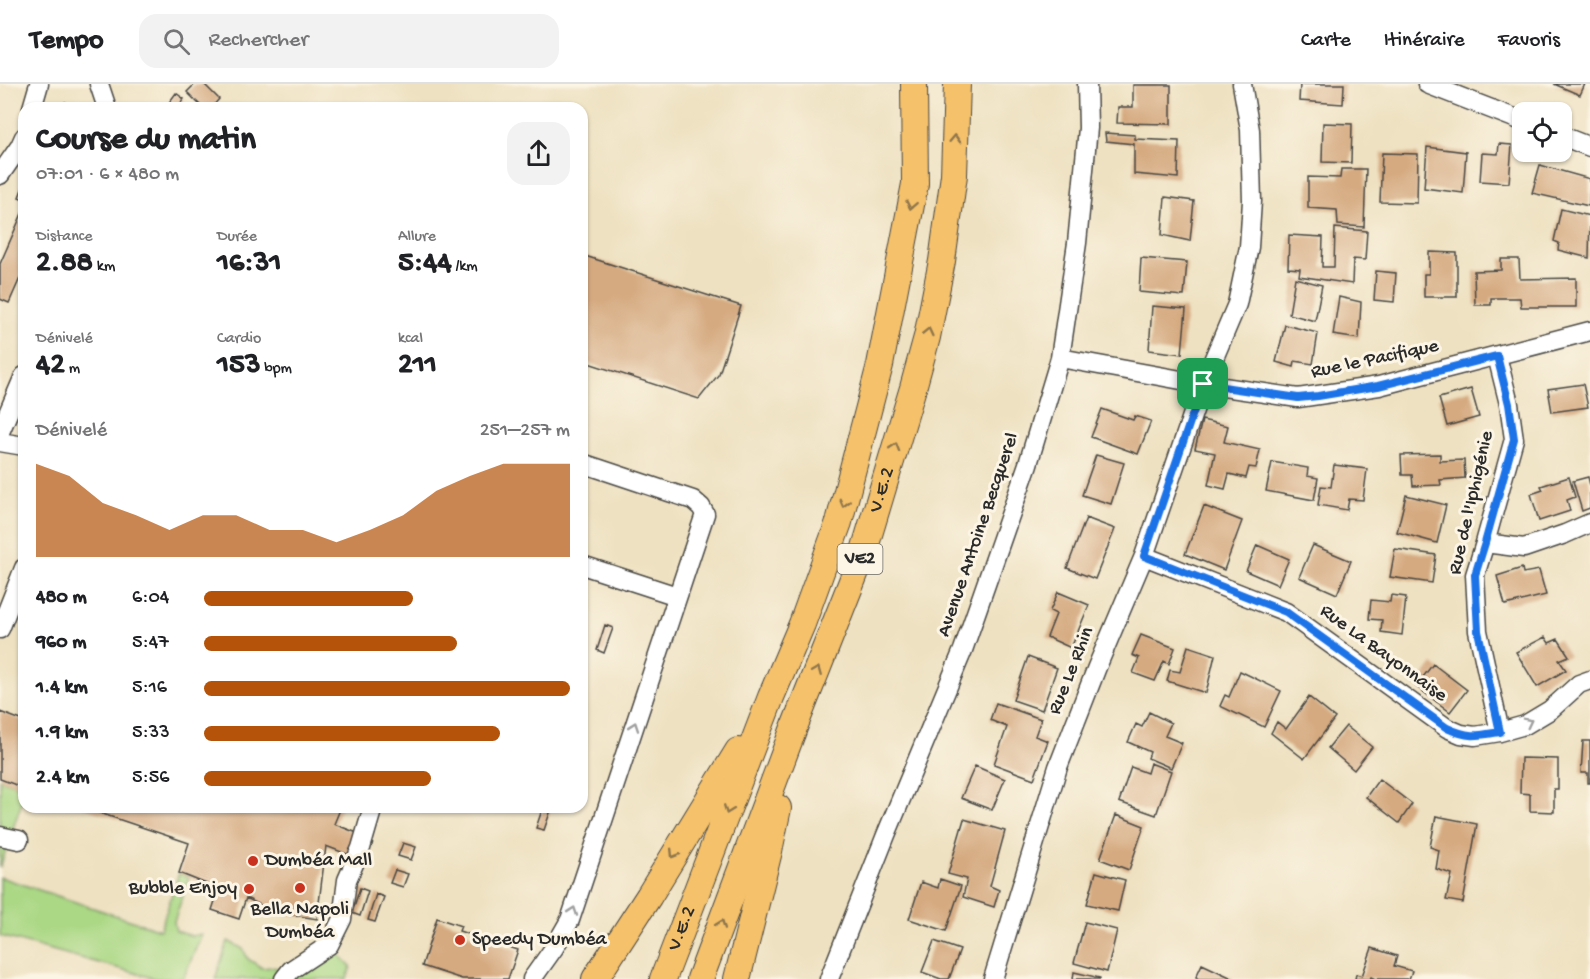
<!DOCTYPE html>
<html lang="fr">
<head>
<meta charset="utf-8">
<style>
	:root { --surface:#fff; --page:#f2f2f2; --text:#202124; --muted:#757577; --line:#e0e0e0; --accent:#b45309 }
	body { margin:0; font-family:"Gochi Hand",sans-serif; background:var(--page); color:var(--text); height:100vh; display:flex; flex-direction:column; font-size:22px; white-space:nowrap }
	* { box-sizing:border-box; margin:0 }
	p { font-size:20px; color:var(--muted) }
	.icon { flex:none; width:33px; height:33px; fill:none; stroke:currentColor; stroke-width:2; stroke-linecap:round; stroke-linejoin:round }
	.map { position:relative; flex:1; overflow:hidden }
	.details { position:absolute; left:18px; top:18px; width:570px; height:711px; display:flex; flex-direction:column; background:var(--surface); border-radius:18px; box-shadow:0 2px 4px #0004 }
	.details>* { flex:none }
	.buttons { position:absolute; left:1512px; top:18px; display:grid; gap:12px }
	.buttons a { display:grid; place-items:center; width:60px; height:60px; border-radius:12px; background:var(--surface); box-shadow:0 2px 4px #0004; font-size:30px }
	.pin { position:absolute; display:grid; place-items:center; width:51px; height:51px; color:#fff; margin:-26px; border-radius:12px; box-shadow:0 3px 9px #0006 }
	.round { display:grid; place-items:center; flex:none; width:63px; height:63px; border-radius:18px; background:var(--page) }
	.overview { display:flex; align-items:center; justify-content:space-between; height:102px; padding:0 18px }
	h1 { font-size:33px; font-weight:700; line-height:45px }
	.stats { display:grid; grid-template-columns:repeat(3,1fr); gap:9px; height:102px; padding:6px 18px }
	.stats div { display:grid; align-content:center }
	.stats b { font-size:30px; font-weight:700 }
	.stats small { font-size:16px; font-weight:400 }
	.stats p { font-size:16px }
	.chart { height:168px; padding:12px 18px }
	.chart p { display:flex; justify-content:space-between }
	.chart svg { width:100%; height:108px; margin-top:6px; fill:var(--accent); opacity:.7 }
	ul { padding:0 18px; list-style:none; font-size:20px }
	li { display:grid; grid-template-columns:96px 72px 1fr; align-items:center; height:45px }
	li i { height:15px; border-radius:8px; background:var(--accent) }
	header { display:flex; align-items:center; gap:36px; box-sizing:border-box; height:84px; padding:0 30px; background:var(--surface); border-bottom:2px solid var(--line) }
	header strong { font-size:28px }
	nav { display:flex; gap:33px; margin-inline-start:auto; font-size:21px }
	.search { width:420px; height:54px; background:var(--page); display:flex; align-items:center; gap:15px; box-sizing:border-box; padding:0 21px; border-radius:18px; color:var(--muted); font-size:22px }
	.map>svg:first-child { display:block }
</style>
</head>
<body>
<header>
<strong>Tempo</strong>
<div class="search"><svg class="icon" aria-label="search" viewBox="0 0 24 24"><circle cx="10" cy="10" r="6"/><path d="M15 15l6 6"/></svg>Rechercher</div>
<nav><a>Carte</a><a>Itinéraire</a><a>Favoris</a></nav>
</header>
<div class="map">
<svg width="1590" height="895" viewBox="0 0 1590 895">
	<rect width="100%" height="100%" fill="#fcf5e5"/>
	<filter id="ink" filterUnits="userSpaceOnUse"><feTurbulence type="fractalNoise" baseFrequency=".0167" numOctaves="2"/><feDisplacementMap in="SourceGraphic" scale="12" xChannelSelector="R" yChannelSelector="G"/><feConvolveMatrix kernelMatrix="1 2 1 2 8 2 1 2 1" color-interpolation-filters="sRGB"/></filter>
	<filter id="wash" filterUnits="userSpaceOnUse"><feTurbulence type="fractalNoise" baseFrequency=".008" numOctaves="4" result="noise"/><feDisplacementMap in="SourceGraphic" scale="24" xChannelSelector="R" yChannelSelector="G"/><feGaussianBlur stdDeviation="1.35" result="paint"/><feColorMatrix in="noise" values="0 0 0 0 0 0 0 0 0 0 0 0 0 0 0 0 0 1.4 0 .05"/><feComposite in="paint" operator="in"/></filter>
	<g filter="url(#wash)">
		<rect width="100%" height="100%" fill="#eee1c1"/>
		<path fill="#abd885" stroke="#6b8258" stroke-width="1.5" d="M0,695L24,704V711L0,784Z
			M179,789L189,793L174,838L176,847L192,852L202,850L183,895H157L0,852V793L160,846Z
			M228,857L243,865L248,875L262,884L271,883L291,886L329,861L351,882L347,895H215Z"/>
		<g id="blocks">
			<path fill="#d5aa81" d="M195,0H204L219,15L211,24H203L187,8Z
				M1300,0H1344L1343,20L1299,17Z
				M1554,0H1585L1580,11Z
				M1133,1H1171V40L1117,39L1118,23H1133Z
				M176,9L184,15L177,24H165Z
				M65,18L80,24H62Z
				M1323,39L1352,40L1351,79L1322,78Z
				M1105,49L1135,51V55L1179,57L1178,94L1134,90V60L1106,57Z
				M1499,60L1512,61L1509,99L1480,97L1482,69L1498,70Z
				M1427,63L1466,68L1463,109L1424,104Z
				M1382,69L1418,70L1417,119L1380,118Z
				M1540,81L1590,95L1589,122L1532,109Z
				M1341,85H1366L1364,143L1338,141L1337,126L1308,124V93L1340,94Z
				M24,100V115L19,113Z
				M1165,113L1194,117L1190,157L1162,151Z
				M24,125V185L9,219L0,215V180Z
				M1561,125L1590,132L1589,174L1558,166L1559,159L1554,157Z
				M1335,144L1367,147L1365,176L1353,175L1352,200L1299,192L1300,185L1288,184L1289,151L1323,153L1322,183H1334Z
				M1429,168L1457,169V213H1424V190H1429Z
				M582,171L741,222L719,290L699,315L582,277Z
				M1141,174L1187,178L1184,212L1139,208Z
				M1501,175H1519L1520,195L1576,194V223H1521L1520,214H1491V221H1475L1474,187L1501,186Z
				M1376,187L1396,189L1394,218L1374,216Z
				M1295,194L1322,201L1315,237L1289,230Z
				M1339,213L1361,218L1359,255L1333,251Z
				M1152,222L1186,225L1182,270L1149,266Z
				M1285,241L1318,249L1313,280L1295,277L1294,283L1276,278Z
				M1583,300L1588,323L1552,328L1548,305Z
				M1471,305L1479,333L1447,342L1439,314Z
				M1102,325L1133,336L1135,332L1151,337L1138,370L1091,353Z
				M1202,336L1228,342L1224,358L1260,366L1256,384L1249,383L1246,394L1229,390L1225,405L1208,401L1215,369L1195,365Z
				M1440,370V377L1464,376L1465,394L1440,396L1441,401L1413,402L1412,391H1402L1401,371Z
				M1096,371L1124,379L1111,420L1082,411Z
				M1272,378L1308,384L1307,392L1318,394L1314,416L1266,407Z
				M1334,381L1367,385L1363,416L1349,415L1347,426L1318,421L1321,402L1331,403Z
				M1569,393L1575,413L1567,416L1570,427L1539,437L1531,410L1543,406L1541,402Z
				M1588,393L1590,401V424L1582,427L1573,397Z
				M1406,411L1446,421L1437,459L1397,448Z
				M1204,422L1242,437L1224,486L1185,470Z
				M1086,434L1115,445L1095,495L1067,484Z
				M1257,461L1289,475L1278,501L1246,487Z
				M1313,461L1351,477L1337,510L1299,493Z
				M1395,465L1436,471L1432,499L1390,493Z
				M1522,484L1523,489L1539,486L1546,511L1505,521L1497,492Z
				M1058,508L1089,521L1071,564L1047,553L1056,530L1050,527Z
				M1391,511L1406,513L1402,551L1381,548L1382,536L1369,535L1371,516L1390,518Z
				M605,541L613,544L604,569L597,566Z
				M1141,551L1175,564L1169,580L1164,577L1155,597L1133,589L1139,574L1132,571Z
				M1545,553L1549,559L1558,555L1569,572L1559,576L1566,586L1537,603L1516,568Z
				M1188,562L1215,571L1206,609L1167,597L1170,586L1180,588Z
				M1028,573L1057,584L1042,626L1013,616Z
				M1433,580L1467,606L1450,628L1416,602Z
				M1240,587L1281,607L1264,643L1220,622L1225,611L1229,613Z
				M1309,613L1335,634L1304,675L1271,649L1277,638L1286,645Z
				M996,619L1041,635L1035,652L1048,657L1034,695L994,680L1007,643L990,636Z
				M0,628L24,637V704L0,695Z
				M1149,628L1171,639L1165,652L1182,659L1171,684L1148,674L1150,668L1128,658L1136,640L1142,643Z
				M1346,642L1372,663L1354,686L1328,664Z
				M1583,657H1590V699H1588V689H1581Z
				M1521,674L1558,675V705H1554V728L1530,727V710L1520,709Z
				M1150,679L1171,687L1156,731L1119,718L1131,683L1147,689Z
				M975,682L1005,695L992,726L961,714Z
				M1379,695L1412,720L1399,739L1366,713Z
				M82,723H341L334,740L360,750L352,772L326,762L317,835L275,828L246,814L239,835L212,826L219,805L179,789L189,759Z
				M543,723H552L544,746L536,744Z
				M1116,731L1144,742L1129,786L1100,775Z
				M1436,732L1477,740L1463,819L1446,816L1452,790L1436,785L1439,766L1430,763Z
				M964,735L1005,747L990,802L999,806L994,823L963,813L967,795L948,790Z
				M403,759L416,763L411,776L398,772Z
				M395,786L408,790L403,803L390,799Z
				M1096,788L1125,796L1118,827L1087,820Z
				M940,795L961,802L946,847L909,835L921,798L938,804Z
				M360,804L368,807L360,832L352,829Z
				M376,810L384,813L375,838L368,836Z
				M437,834L461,842L459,847L518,866L508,895H462L422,882Z
				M1085,838L1117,846L1107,888L1074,879Z
				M934,857L960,866L949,895H941L922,888Z
				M1372,864L1397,872L1394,882L1412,887L1409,895H1375L1371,893L1370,895H1355L1356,890L1362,892Z
				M1202,880L1234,895H1199L1196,893Z
				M1074,888L1100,894V895H1073Z"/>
		</g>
	</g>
	<g filter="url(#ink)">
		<use href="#blocks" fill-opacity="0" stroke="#484642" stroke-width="1.5"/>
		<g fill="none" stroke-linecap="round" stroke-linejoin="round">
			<g stroke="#484642" stroke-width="21">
				<path id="minor" d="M99,0L107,24
					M1427,0L1522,37
					M32,24L39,0
					M1562,52L1590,63
					M0,91L20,62L24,53
					M1497,272L1509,320L1514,355L1485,459L1475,491L1478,547L1500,648
					M1060,274L1203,300L1298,314L1379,302L1590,247
					M0,348L24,292
					M0,358L24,362
					M1485,459L1524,464L1565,450L1590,439
					M1144,472L1286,528L1447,644L1461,650L1475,652L1500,648L1525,641L1550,626L1579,600L1590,596
					M582,481L677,512
					M0,545L24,484
					M0,752L19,756
					M284,895L291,886L329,861L342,835L347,796L361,764L373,723
					M532,895L554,864L570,836L705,430L701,423L693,416L582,379
					M829,895L886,751L963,566L1028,380L1060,274L1077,159L1088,44L1087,0
					M993,895L1058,683L1097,583L1144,472L1203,300L1237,220L1249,163L1252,117L1250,46L1242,0"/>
			</g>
			<g stroke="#484642" stroke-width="28">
				<g id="highway">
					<path d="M595,895L649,812L738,667"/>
					<path id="s1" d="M663,895L771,613L802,540L839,438L880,281L915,100L914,0"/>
					<path id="s2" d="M700,895L795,641L864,467L913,304L927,253L942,177L954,91L957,0"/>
					<path d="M737,895L769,767L778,724"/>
				</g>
			</g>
			<use href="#minor" stroke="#fff" stroke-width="18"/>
			<use href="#highway" stroke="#f5c16b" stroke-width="26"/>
		</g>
		<defs><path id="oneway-chevron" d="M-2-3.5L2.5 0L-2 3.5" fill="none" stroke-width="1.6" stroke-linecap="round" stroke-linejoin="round" transform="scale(1.5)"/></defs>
		<g stroke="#90764b">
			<use href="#oneway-chevron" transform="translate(955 55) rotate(-88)"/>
			<use href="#oneway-chevron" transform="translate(911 121) rotate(101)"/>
			<use href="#oneway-chevron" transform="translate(928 248) rotate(-77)"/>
			<use href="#oneway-chevron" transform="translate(895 363) rotate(-73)"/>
			<use href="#oneway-chevron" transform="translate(844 419) rotate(105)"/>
			<use href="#oneway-chevron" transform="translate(817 587) rotate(-68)"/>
			<use href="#oneway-chevron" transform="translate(728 726) rotate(111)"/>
			<use href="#oneway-chevron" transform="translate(674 770) rotate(122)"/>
			<use href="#oneway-chevron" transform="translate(721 840) rotate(-70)"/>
		</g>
		<g stroke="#a0a0a0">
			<use href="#oneway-chevron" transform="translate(1528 638) rotate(-27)"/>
			<use href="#oneway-chevron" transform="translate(634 642) rotate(-71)"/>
			<use href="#oneway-chevron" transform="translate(573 827) rotate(-71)"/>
		</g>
	</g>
	<g fill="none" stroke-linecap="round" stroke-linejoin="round" filter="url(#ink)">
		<g stroke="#fff" stroke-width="12">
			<path id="route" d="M1497,272L1509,320L1514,355L1485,459L1475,491L1478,547L1500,648C1476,652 1469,654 1447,644L1286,528L1144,472L1203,300L1298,314L1318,312L1378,302Z"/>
		</g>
		<use href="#route" stroke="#1a73e8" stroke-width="8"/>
	</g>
	<g fill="#c8321e" stroke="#fcf5e5" stroke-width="2">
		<circle cx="253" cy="777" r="6"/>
		<circle cx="300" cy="804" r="6"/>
		<circle cx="249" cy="805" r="6"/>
		<circle cx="460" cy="856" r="6"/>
	</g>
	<g text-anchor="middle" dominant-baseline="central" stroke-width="6" stroke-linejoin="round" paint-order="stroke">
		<rect fill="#fcf5e5" stroke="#6a6863" stroke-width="1.5" x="837.5" y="460" width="45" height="30" rx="4.5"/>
		<g font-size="18" font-weight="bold" fill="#2b2b2b">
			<text x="860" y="475">VE2</text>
		</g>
		<g font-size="20" fill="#2b2b2b" stroke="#fcf5e5">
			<text transform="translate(1375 276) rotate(-12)">Rue le Pacifique</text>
			<text stroke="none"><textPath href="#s2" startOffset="522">V.E.2</textPath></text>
			<text transform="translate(1472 419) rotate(-77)">Rue de l'Iphigénie</text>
			<text transform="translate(979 451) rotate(-71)">Avenue Antoine Becquerel</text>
			<text transform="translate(1383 570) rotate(36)">Rue La Bayonnaise</text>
			<text transform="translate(1072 587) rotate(-68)">Rue Le Rhin</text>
			<text stroke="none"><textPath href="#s1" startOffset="54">V.E.2</textPath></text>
		</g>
		<g font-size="20" fill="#2b2b2b" stroke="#fcf5e5" text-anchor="start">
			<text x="265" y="777">Dumbéa Mall</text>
			<text x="237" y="805" text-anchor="end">Bubble Enjoy</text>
			<text x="300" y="826" text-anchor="middle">Bella Napoli<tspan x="300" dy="23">Dumbéa</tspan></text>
			<text x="472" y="856">Speedy Dumbéa</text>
		</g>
	</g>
</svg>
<div class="buttons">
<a><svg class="icon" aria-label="locate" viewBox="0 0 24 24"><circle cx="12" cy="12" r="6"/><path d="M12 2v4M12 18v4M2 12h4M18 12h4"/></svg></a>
</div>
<div class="pin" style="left:1203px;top:300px;background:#1e9e55"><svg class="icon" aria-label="arrive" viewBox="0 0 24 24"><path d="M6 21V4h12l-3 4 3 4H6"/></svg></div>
<section class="details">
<div class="overview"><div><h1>Course du matin</h1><p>07:01 · 6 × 480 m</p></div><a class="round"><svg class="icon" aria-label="share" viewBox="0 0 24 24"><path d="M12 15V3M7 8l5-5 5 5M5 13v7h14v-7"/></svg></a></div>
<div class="stats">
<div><p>Distance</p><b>2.88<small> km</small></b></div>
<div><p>Durée</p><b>16:31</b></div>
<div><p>Allure</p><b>5:44<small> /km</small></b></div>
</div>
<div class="stats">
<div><p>Dénivelé</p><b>42<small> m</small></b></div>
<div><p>Cardio</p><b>153<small> bpm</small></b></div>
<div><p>kcal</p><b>211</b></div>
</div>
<div class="chart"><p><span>Dénivelé</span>251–257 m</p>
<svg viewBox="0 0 160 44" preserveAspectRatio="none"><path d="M0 44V6L10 11L20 22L30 27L40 33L50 27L60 27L70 33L80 33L90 38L100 33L110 27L120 17L130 11L140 6L150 6L160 6V44z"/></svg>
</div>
<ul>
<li><b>480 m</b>6:04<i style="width:57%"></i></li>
<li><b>960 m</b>5:47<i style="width:69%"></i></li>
<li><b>1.4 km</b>5:16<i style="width:100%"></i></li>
<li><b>1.9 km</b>5:33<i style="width:81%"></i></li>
<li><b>2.4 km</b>5:56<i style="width:62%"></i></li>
</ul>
</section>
</div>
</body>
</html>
